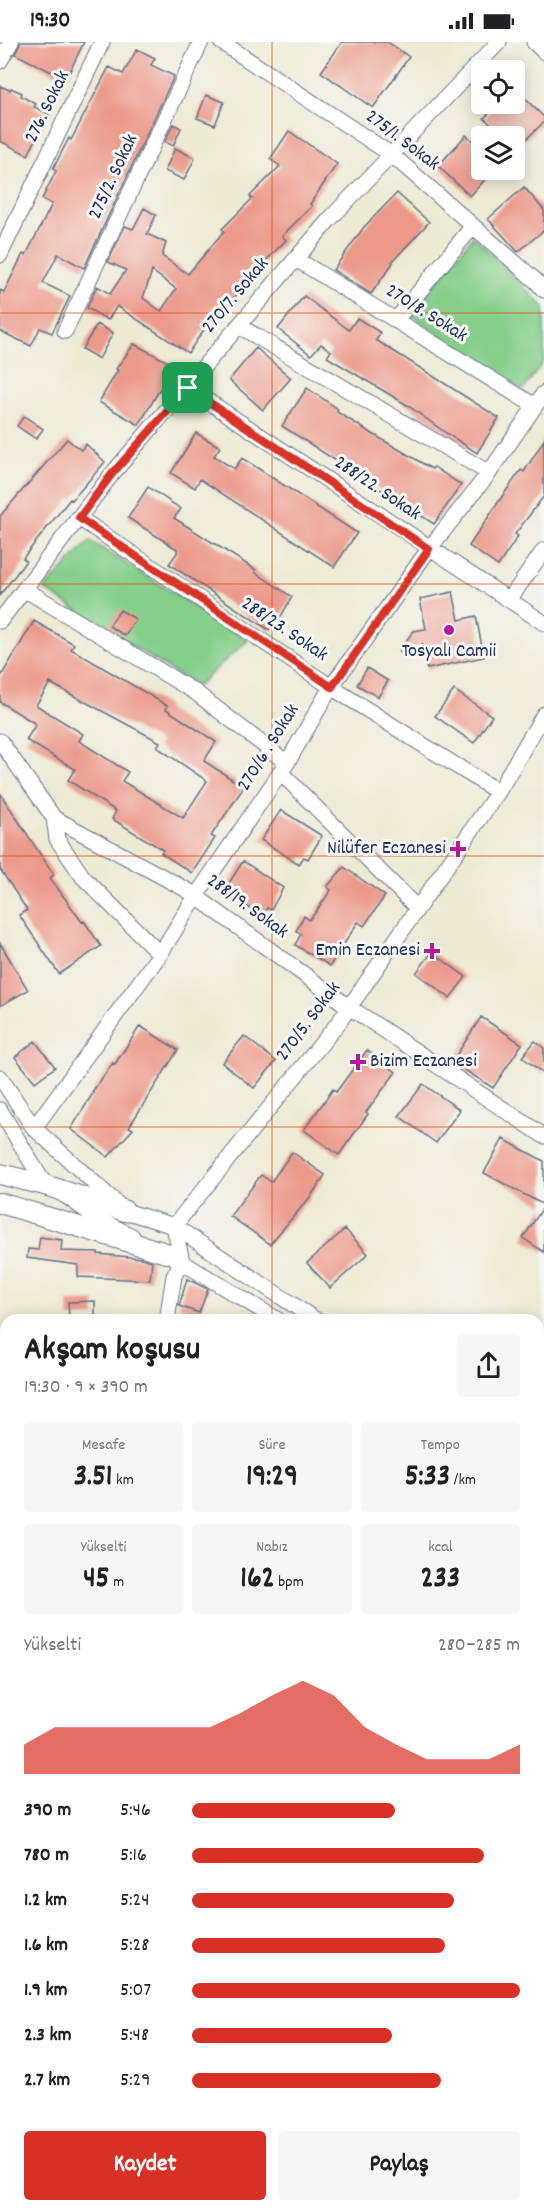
<!DOCTYPE html>
<html lang="tr">
<head>
<meta charset="utf-8">
<style>
	:root { --surface:#fff; --page:#f6f6f6; --text:#202124; --muted:#757577; --accent:#d93025 }
	body { margin:0; font-family:Dekko,sans-serif; background:var(--page); color:var(--text); height:100vh; display:flex; flex-direction:column; font-size:22px; white-space:nowrap }
	* { box-sizing:border-box; margin:0 }
	p { font-size:20px; color:var(--muted) }
	.icon { flex:none; width:33px; height:33px; fill:none; stroke:currentColor; stroke-width:2; stroke-linecap:round; stroke-linejoin:round }
	.map { position:relative; flex:1; overflow:hidden }
	.drawer { position:absolute; left:0px; top:1272px; width:544px; height:898px; display:flex; flex-direction:column; background:var(--surface); border-radius:18px 18px 0 0; box-shadow:0 3px 15px #0003 }
	.drawer>* { flex:none }
	.fabs { position:absolute; left:471px; top:18px; display:grid; gap:12px }
	.fabs a { display:grid; place-items:center; width:54px; height:54px; border-radius:6px; background:var(--surface); box-shadow:0 3px 15px #0003; font-size:30px }
	.pin { position:absolute; display:grid; place-items:center; width:51px; height:51px; color:#fff; margin:-26px; border-radius:12px; box-shadow:0 3px 9px #0006 }
	.round { display:grid; place-items:center; flex:none; width:63px; height:63px; border-radius:6px; background:var(--page) }
	.head { display:flex; align-items:center; justify-content:space-between; height:102px; padding:0 24px }
	h1 { font-size:33px; font-weight:800; line-height:45px }
	.metrics { display:grid; grid-template-columns:repeat(3,1fr); gap:9px; height:102px; padding:6px 24px }
	.metrics div { display:grid; align-content:center; border-radius:6px; background:var(--page); text-align:center }
	.metrics b { font-size:30px; font-weight:800 }
	.metrics small { font-size:16px; font-weight:400 }
	.metrics p { font-size:16px }
	.chart { height:168px; padding:12px 24px }
	.chart p { display:flex; justify-content:space-between }
	.chart svg { width:100%; height:108px; margin-top:6px; fill:var(--accent); opacity:.7 }
	.cta { display:flex; gap:12px; margin-top:auto; padding:12px 24px }
	.cta a { flex:1; height:69px; border-radius:6px; background:var(--accent); color:#fff; font-size:24px; font-weight:800; line-height:69px; text-align:center }
	.cta a+a { background:var(--page); color:var(--text) }
	ul { padding:0 24px; list-style:none; font-size:20px }
	li { display:grid; grid-template-columns:96px 72px 1fr; align-items:center; height:45px }
	li i { height:15px; border-radius:8px; background:var(--accent) }
	.status { display:flex; justify-content:space-between; align-items:center; height:42px; padding:0 30px; background:var(--surface); direction:ltr }
	.status svg { height:16px; fill:currentColor }
	.map>svg:first-child { display:block }
</style>
</head>
<body>
<div class="status"><b>19:30</b><svg viewBox="0 0 49 12"><path d="M0 12V9h3v3zM5 12V6h3v6zM10 12V3h3v9zM15 12V0h3v12zM26 1h20v11H26zM47 4h2v5h-2z"/></svg></div>
<div class="map">
<svg width="544" height="2170" viewBox="0 0 544 2170">
	<rect width="100%" height="100%" fill="#f6f6f2"/>
	<filter id="ink" filterUnits="userSpaceOnUse"><feTurbulence type="fractalNoise" baseFrequency=".0167" numOctaves="2"/><feDisplacementMap in="SourceGraphic" scale="12" xChannelSelector="R" yChannelSelector="G"/><feConvolveMatrix kernelMatrix="1 2 1 2 8 2 1 2 1" color-interpolation-filters="sRGB"/></filter>
	<filter id="wash" filterUnits="userSpaceOnUse"><feTurbulence type="fractalNoise" baseFrequency=".008" numOctaves="4" result="noise"/><feDisplacementMap in="SourceGraphic" scale="24" xChannelSelector="R" yChannelSelector="G"/><feGaussianBlur stdDeviation="1.35" result="paint"/><feColorMatrix in="noise" values="0 0 0 0 0 0 0 0 0 0 0 0 0 0 0 0 0 1.4 0 .05"/><feComposite in="paint" operator="in"/></filter>
	<g filter="url(#wash)">
		<rect width="100%" height="100%" fill="#edead4"/>
		<path fill="#85cf8b" stroke="#507f74" stroke-width="1.5" d="M473,194L544,265V319L523,348L411,273Z
			M90,499L248,598L197,644L190,641L44,547Z"/>
		<g fill="none" stroke-linecap="round" stroke-linejoin="round">
			<path stroke="#4ca5c9" stroke-width="4.5" d="M0,1529L6,1535"/>
		</g>
		<g id="blocks">
			<path fill="#ec998a" fill-rule="evenodd" d="M21,0H84L66,37L15,12Z
				M342,0H388L409,15L373,66L321,30Z
				M137,7L155,16L151,23L174,34L84,226L58,212L43,241L70,254L52,291L40,286L31,304L0,289V248L4,250L23,212L26,213L52,162L42,157L56,129L53,127L69,96L71,98L109,25L123,32Z
				M0,44L10,48L11,46L22,51L21,54L36,62L34,65L49,72L28,113L0,99Z
				M514,46L544,75V80L514,109V94L502,93L484,76L498,62H514Z
				M206,53L224,60L215,83L197,76Z
				M173,82L181,86L173,104L165,100Z
				M289,89L337,122L310,162L312,164L282,194L286,198L256,229L233,257L211,290L205,286L188,311L117,264L108,278L87,266L97,244L110,252L126,228L108,220L125,184L133,187L144,166L156,173L147,192L166,201L162,214L188,232L224,189L222,187L252,157L250,154L280,124L270,117ZM152,229L176,247L161,269L143,256Z
				M466,93L482,107V128H494L470,154L438,124Z
				M175,106L195,116L184,138L165,129Z
				M524,145L544,168V188L518,210L488,177Z
				M397,151L429,180L392,220L393,221L371,252L333,228L364,185Z
				M304,254L349,288L357,276L381,291L376,298L499,376L477,411L446,391L407,363L327,315L331,309L321,302L311,313L278,287Z
				M97,282L113,291L99,317L82,307Z
				M134,302L174,323L139,383L99,360L118,328L116,327Z
				M256,306L291,336L263,368L229,338Z
				M307,346L338,367L337,370L366,388L432,427L434,425L461,443L434,482L282,384Z
				M24,374L43,387L36,397L17,384Z
				M196,391L220,405L214,414L234,427L242,416L357,491L334,525L200,437L195,446L171,431Z
				M67,397L81,408L86,402L105,420L72,458L70,457L23,516L26,519L0,553V474Z
				M544,398V454L515,492L518,494L498,524L469,504L501,456L521,428L524,430Z
				M148,445L181,467L174,476L256,528L255,530L292,555L280,576L278,574L269,588L169,522L177,511V507L128,476Z
				M453,550L459,578L476,574L484,615L427,627L422,602L410,618L399,610L413,589L426,587L420,557Z
				M120,568L136,577L125,594L109,584Z
				M34,579L74,602L71,607L168,664L166,667L216,700L204,719L244,745L211,794L215,796L192,831L161,811L163,808L112,777L116,769L68,738L75,727L26,698L36,682L0,660V636ZM50,641L160,700L157,705L207,739L183,776L122,739L128,730L79,699L83,692L36,663Z
				M367,626L388,639L378,655L357,643Z
				M454,648L492,674L474,701L435,674Z
				M0,751L54,833L50,836L82,880L84,879L101,904L59,932L19,873L27,868L0,827Z
				M281,768L322,794L308,817L304,815L299,822L261,798Z
				M243,819L283,846L271,868L267,866L261,874L224,849Z
				M344,825L385,854L364,884L358,880L330,924L295,903L301,892L296,889L304,874L309,878L315,871L331,848L327,845Z
				M0,901L28,948L0,964Z
				M432,910L466,935L450,956L416,931Z
				M481,975L522,1002L493,1046L452,1020Z
				M140,984L178,1008L129,1085L133,1087L108,1115L71,1087L93,1051L92,1050L113,1021L115,1022Z
				M244,994L276,1019L254,1046L222,1021Z
				M35,999L55,1025L35,1040L15,1015Z
				M535,999L544,1006V1032L522,1015Z
				M367,1008L396,1030L366,1070L368,1072L339,1113L304,1088L333,1047L336,1050Z
				M423,1042L460,1068L436,1101L399,1074Z
				M503,1097L544,1119V1163L484,1131Z
				M292,1110L325,1133L311,1154L270,1202L230,1174L261,1133L271,1140Z
				M544,1164V1210L523,1196Z
				M345,1187L368,1212L330,1246L307,1221Z
				M40,1195L62,1198L61,1209L98,1210V1212L141,1216L152,1219L150,1238L78,1235V1223L27,1216L28,1207L38,1208Z
				M187,1237L208,1247L199,1271L179,1264Z
				M95,1259V1275L69,1276L68,1260Z"/>
		</g>
	</g>
	<g filter="url(#ink)">
		<use href="#blocks" fill-opacity="0" stroke="#647087" stroke-width="1.5"/>
		<g fill="none" stroke-linecap="round" stroke-linejoin="round">
			<g stroke="#647087" stroke-width="17">
				<path id="minor" d="M221,0L392,113L536,239L544,248
					M534,0L544,10
					M0,19L11,0
					M0,213L102,0
					M296,217L535,364
					M396,278L473,184
					M239,284L489,431
					M65,289L201,0
					M188,346L544,581
					M79,476L331,645L498,750
					M24,547L195,650L287,721
					M509,558L544,508
					M0,579L112,432L329,178L499,0
					M0,699L54,776L187,848L349,965L544,1094
					M280,730L417,866
					M54,776L57,797L83,835L160,912
					M0,1035L34,1086L125,1169L174,1184L316,1278
					M0,1068L45,1143L66,1154L98,1177L132,1194
					M34,1086L160,912L196,854L287,721L331,645L429,507L489,431L544,351
					M175,1216L278,1278
					M167,1278L174,1234L182,1219L174,1184L339,980L498,750L544,672
					M538,1426L544,1430
					M538,1451L544,1455
					M538,1649L544,1640
					M538,1658L544,1662
					M0,1673L6,1679
					M0,1805L6,1811
					M538,1812L544,1813
					M0,1955L6,1948
					M538,1957L544,1959
					M0,1987L6,1997
					M538,2054H544
					M0,2140L6,2138
					M22,2164L24,2170
					M420,2164L422,2170
					M151,2170L153,2164"/>
			</g>
			<g stroke="#647087" stroke-width="22">
				<path id="major" d="M0,1132L45,1143L125,1169
					M0,1161L166,1211"/>
			</g>
			<use href="#minor" stroke="#fff" stroke-width="15"/>
			<use href="#major" stroke="#fff" stroke-width="20"/>
		</g>
	</g>
	<g fill="none" stroke-linecap="round" stroke-linejoin="round" filter="url(#ink)">
		<g stroke="#fff" stroke-width="12">
			<path id="route" d="M188,346L429,507L332,645L79,476L112,432Z"/>
		</g>
		<use href="#route" stroke="#d93025" stroke-width="8"/>
	</g>
	<path fill="none" stroke="#de5710" stroke-width="1.5" stroke-opacity="0.55" d="M272,0V1278M0,271H544M0,542H544M0,814H544M0,1085H544M0,1356H6M538,1356H544M0,1628H6M538,1628H544M0,1899H6M538,1899H544M272,2164V2170"/>
	<g fill="#b5179e" stroke="#f6f6f2" stroke-width="2">
		<circle cx="449" cy="588" r="6"/>
		<path d="M455 798h6v6h6v6h-6v6h-6v-6h-6v-6h6z"/>
		<path d="M429 900h6v6h6v6h-6v6h-6v-6h-6v-6h6z"/>
		<path d="M355 1011h6v6h6v6h-6v6h-6v-6h-6v-6h6z"/>
	</g>
	<g text-anchor="middle" dominant-baseline="central" stroke-width="6" stroke-linejoin="round" paint-order="stroke">
		<g font-size="20" fill="#1b2f5e" stroke="#f6f6f2">
			<text transform="translate(48 65) rotate(-64)">276. Sokak</text>
			<text transform="translate(402 99) rotate(37)">275/1. Sokak</text>
			<text transform="translate(114 135) rotate(-65)">275/2. Sokak</text>
			<text transform="translate(236 254) rotate(-50)">270/7. Sokak</text>
			<text transform="translate(426 272) rotate(32)">270/8. Sokak</text>
			<text transform="translate(377 447) rotate(34)">288/22. Sokak</text>
			<text transform="translate(284 588) rotate(34)">288/23. Sokak</text>
			<text transform="translate(269 706) rotate(-58)">270/6 . Sokak</text>
			<text transform="translate(247 865) rotate(36)">288/19. Sokak</text>
			<text transform="translate(309 980) rotate(-53)">270/5. Sokak</text>
		</g>
		<g font-size="20" fill="#1b2f5e" stroke="#f6f6f2" text-anchor="end">
			<text x="449" y="610" text-anchor="middle">Tosyalı Camii</text>
			<text x="446" y="807">Nilüfer Eczanesi</text>
			<text x="420" y="909">Emin Eczanesi</text>
			<text x="370" y="1020" text-anchor="start">Bizim Eczanesi</text>
		</g>
	</g>
</svg>
<div class="fabs">
<a><svg class="icon" aria-label="locate" viewBox="0 0 24 24"><circle cx="12" cy="12" r="6"/><path d="M12 2v4M12 18v4M2 12h4M18 12h4"/></svg></a>
<a><svg class="icon" aria-label="layers" viewBox="0 0 24 24"><path d="M12 4l9 5-9 5-9-5zM3 14l9 5 9-5"/></svg></a>
</div>
<div class="pin" style="left:188px;top:346px;background:#1e9e55"><svg class="icon" aria-label="arrive" viewBox="0 0 24 24"><path d="M6 21V4h12l-3 4 3 4H6"/></svg></div>
<section class="drawer">
<div class="head"><div><h1>Akşam koşusu</h1><p>19:30 · 9 × 390 m</p></div><a class="round"><svg class="icon" aria-label="share" viewBox="0 0 24 24"><path d="M12 15V3M7 8l5-5 5 5M5 13v7h14v-7"/></svg></a></div>
<div class="metrics">
<div><p>Mesafe</p><b>3.51<small> km</small></b></div>
<div><p>Süre</p><b>19:29</b></div>
<div><p>Tempo</p><b>5:33<small> /km</small></b></div>
</div>
<div class="metrics">
<div><p>Yükselti</p><b>45<small> m</small></b></div>
<div><p>Nabız</p><b>162<small> bpm</small></b></div>
<div><p>kcal</p><b>233</b></div>
</div>
<div class="chart"><p><span>Yükselti</span>280–285 m</p>
<svg viewBox="0 0 160 44" preserveAspectRatio="none"><path d="M0 44V32L10 25L20 25L30 25L40 25L50 25L60 25L70 19L80 12L90 6L100 12L110 25L120 32L130 38L140 38L150 38L160 32V44z"/></svg>
</div>
<ul>
<li><b>390 m</b>5:46<i style="width:62%"></i></li>
<li><b>780 m</b>5:16<i style="width:89%"></i></li>
<li><b>1.2 km</b>5:24<i style="width:80%"></i></li>
<li><b>1.6 km</b>5:28<i style="width:77%"></i></li>
<li><b>1.9 km</b>5:07<i style="width:100%"></i></li>
<li><b>2.3 km</b>5:48<i style="width:61%"></i></li>
<li><b>2.7 km</b>5:29<i style="width:76%"></i></li>
</ul>
<div class="cta"><a>Kaydet</a><a>Paylaş</a></div>
</section>
</div>
</body>
</html>
